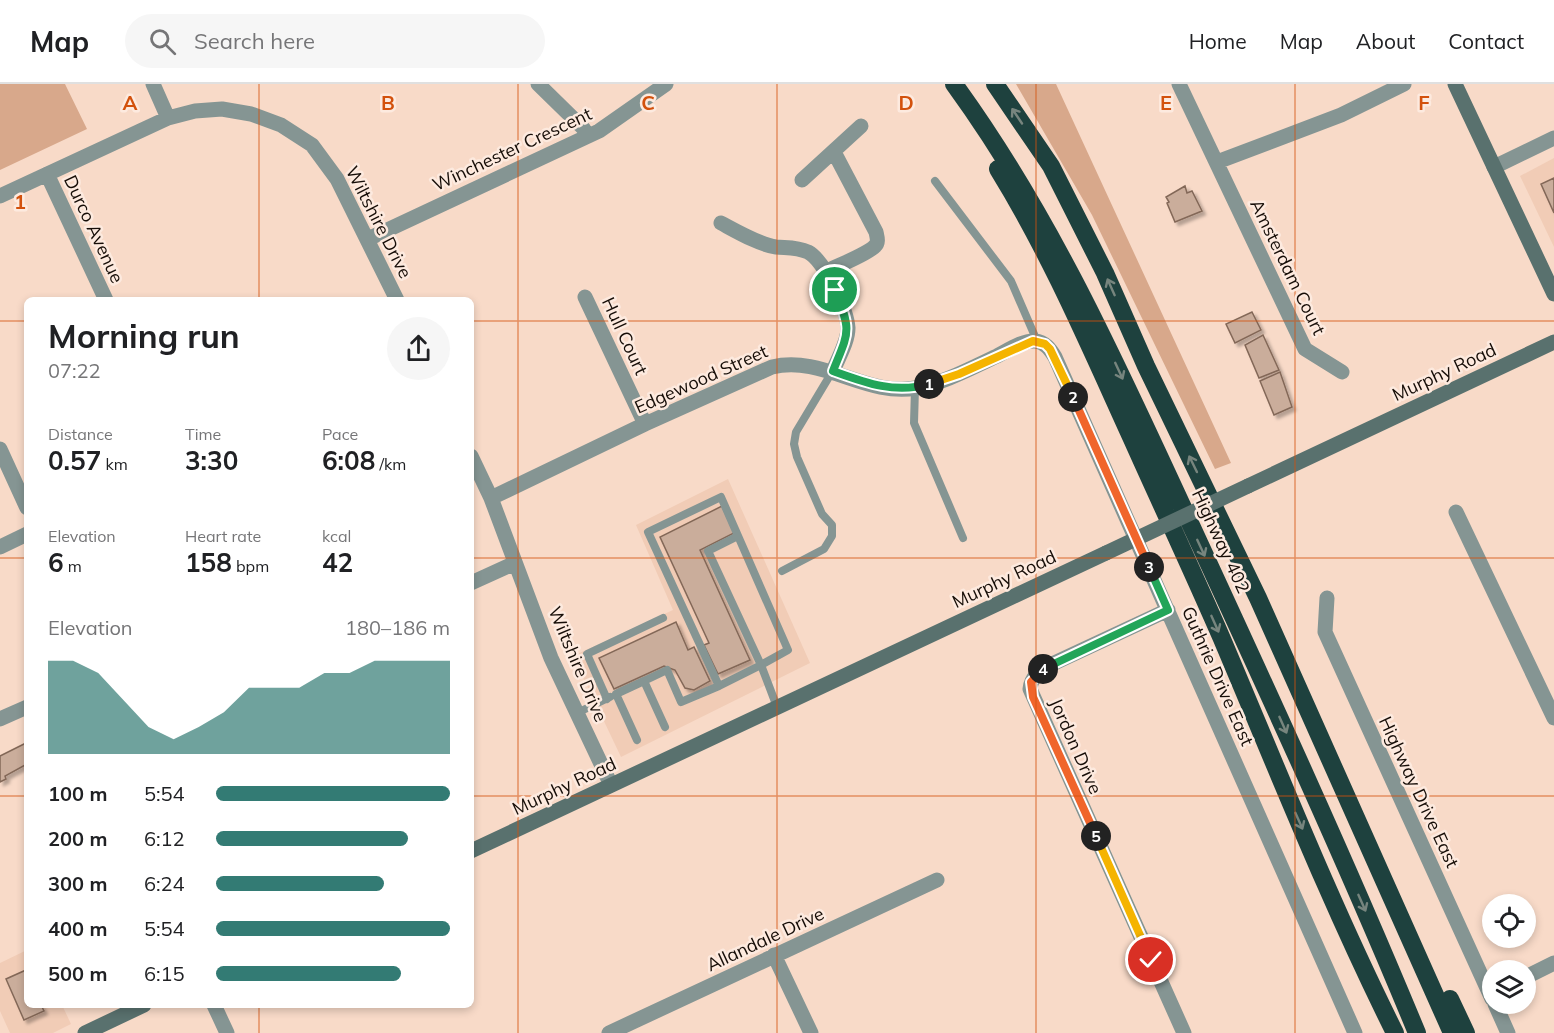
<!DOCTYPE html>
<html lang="en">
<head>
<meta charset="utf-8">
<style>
	:root { --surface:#fff; --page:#f6f6f6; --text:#202124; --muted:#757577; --line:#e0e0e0; --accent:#337b74 }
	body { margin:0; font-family:Mulish,sans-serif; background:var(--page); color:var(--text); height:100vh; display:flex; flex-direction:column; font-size:22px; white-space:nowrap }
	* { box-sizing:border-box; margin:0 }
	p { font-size:20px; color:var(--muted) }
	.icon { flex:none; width:33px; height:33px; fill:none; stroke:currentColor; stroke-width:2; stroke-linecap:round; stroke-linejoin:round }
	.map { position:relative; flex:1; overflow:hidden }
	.side { position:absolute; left:24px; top:213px; width:450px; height:711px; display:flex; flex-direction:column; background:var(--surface); border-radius:9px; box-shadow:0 3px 9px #0003 }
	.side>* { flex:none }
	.buttons { position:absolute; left:1482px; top:810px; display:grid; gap:12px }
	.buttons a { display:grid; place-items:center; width:54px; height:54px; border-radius:50%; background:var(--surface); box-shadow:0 3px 9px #0003; font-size:30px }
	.pin { position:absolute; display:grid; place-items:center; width:51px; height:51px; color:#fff; margin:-26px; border:3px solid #fff; border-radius:50%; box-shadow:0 2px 6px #0007 }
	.km { position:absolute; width:30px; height:30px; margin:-15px; border-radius:50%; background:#222; color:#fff; font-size:16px; line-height:30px; text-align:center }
	.round { display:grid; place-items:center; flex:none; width:63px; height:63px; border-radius:32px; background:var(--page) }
	.head { display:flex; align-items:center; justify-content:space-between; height:102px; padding:0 24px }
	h1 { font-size:33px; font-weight:700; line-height:45px }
	.metrics { display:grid; grid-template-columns:repeat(3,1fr); gap:9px; height:102px; padding:6px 24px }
	.metrics div { display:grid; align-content:center }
	.metrics b { font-size:26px; font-weight:700 }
	.metrics small { font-size:16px; font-weight:400 }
	.metrics p { font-size:16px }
	.chart { height:168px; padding:12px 24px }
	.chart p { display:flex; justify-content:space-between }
	.chart svg { width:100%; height:108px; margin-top:6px; fill:var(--accent); opacity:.7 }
	ul { padding:0 24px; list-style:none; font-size:20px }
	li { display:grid; grid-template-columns:96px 72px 1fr; align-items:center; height:45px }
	li i { height:15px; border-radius:8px; background:var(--accent) }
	header { display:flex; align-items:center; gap:36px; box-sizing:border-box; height:84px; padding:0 30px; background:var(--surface); border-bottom:2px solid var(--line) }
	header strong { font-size:28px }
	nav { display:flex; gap:33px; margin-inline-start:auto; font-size:21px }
	.search { width:420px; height:54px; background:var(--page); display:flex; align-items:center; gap:15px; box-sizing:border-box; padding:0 21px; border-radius:33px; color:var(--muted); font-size:22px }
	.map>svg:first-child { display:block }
</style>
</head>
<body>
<header>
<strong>Map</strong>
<div class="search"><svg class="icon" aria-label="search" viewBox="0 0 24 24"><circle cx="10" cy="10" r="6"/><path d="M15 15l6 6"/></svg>Search here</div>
<nav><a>Home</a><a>Map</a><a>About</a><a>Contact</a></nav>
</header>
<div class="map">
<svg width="1554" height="949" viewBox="0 0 1554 949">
	<defs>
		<filter id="shadow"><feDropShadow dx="3.5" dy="3.5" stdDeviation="1.5" flood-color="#0004"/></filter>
	</defs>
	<rect width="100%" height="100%" fill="#f8dac8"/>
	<path fill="#f1ccb6" d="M1554,74V163L1520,92Z
		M728,395L810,579L621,673L573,572L673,526L636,441Z
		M27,866V921H62L71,940L53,949H10L0,927V879Z"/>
	<path fill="#d8a88b" d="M0,0H65L87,45L0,86Z
		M1016,0H1056L1231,379L1215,385L1092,131Z"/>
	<path fill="#caad9b" stroke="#836858" stroke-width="1.5" filter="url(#shadow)" d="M1554,94V129L1541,100Z
		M1185,102L1187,109L1192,107L1202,127L1175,138L1167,119L1169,118L1166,113Z
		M1252,228L1261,246L1235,259L1226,240Z
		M1263,251L1279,286L1259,294L1245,261Z
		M1280,288L1292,323L1274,331L1260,297Z
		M722,422L734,449L700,466L750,576L718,590L704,561L709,559L660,453Z
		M676,538L688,566L694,563L710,597L694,606L685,604L675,586L664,582L614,605L599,574Z
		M24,660L27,663V680L5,692L6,695L0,698V672Z
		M26,886L27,921H41L44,927L24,936L6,895Z"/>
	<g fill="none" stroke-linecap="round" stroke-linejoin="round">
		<path stroke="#859593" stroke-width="8" d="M935,97L1011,197L1037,257
			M915,304L914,339L963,454
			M782,487L824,465L832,452V441L822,430L797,373L794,360L796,348L832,288
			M719,602L761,581L708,467L738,452
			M607,615L587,570L663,534
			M577,629L610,613
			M665,643L644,597L667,586L681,618L719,602L648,448L721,413L788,566L761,581L777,623
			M637,656L616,610L644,597"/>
		<path stroke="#859593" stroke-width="15" d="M153,0L168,34
			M538,0L583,44L588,52
			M1179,0L1305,265L1342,288
			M1217,78L1341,31L1404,0
			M1494,83L1554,54
			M47,90L106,216
			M802,96L861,42
			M0,112L168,34L195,27L222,25L251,30L281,41L312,61L337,95L397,216
			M721,139C736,147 760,161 776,163C788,164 797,163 808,168C824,176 847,226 848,244C848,258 838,274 833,287
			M368,155L599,47L666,0
			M827,187C837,182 868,170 875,162C879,158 877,153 876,148L834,68
			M585,213L645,340
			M0,365L27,424
			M471,372L491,414L551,574L611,701
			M491,414L645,340L772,283C823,271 866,313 916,304C944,299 971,284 997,272C1007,267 1023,256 1035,257C1045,258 1050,265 1055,273L1355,949
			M1456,428L1554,634
			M0,463L27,450
			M471,499L515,479
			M1327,514L1325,548L1492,915
			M1168,526L1050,581C1040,587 1031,593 1030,605L1184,949
			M0,635L27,623
			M774,871L811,949
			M1526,893L1554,879
			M1495,920L1508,949
			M214,921L227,949
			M609,949L937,796"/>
		<path stroke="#59716e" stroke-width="15" d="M1455,0L1554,210
			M1248,402L1554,258
			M471,767L1106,469
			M85,949L144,921"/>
		<path stroke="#1e413e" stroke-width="18" d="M954,0C1053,136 1120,288 1190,439C1268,608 1346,777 1417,949
			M995,0L1051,82L1105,189L1146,282L1258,514L1452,949
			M998,85C1051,171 1090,263 1132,355C1162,422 1193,488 1222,555C1278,687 1331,821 1395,949
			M1450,915L1466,949"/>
		<path stroke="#59716e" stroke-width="15" d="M1106,469L1248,402"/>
	</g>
	<defs><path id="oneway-shaft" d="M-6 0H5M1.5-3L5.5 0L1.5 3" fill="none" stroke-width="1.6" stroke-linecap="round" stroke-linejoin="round" transform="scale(1.5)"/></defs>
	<g stroke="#77857e">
		<use href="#oneway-shaft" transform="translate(1017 32) rotate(-124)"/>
		<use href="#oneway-shaft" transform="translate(1111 203) rotate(-114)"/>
		<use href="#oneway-shaft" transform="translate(1119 287) rotate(65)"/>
		<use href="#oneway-shaft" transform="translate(1193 380) rotate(-116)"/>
		<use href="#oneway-shaft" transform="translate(1201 464) rotate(65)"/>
		<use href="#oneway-shaft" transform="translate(1215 540) rotate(66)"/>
		<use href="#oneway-shaft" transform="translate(1283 641) rotate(66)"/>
		<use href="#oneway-shaft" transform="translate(1299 737) rotate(66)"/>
		<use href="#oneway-shaft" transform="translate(1362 819) rotate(66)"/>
	</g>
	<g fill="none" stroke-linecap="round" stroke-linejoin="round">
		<g stroke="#fff" stroke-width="12">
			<path id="split-1" d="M835,206C852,248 849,247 833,287C866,299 895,310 929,300"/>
		</g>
		<g stroke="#fff" stroke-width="12">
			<path id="split-2" d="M929,300L959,290L1033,257L1045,260L1050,265L1073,313"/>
		</g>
		<g stroke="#fff" stroke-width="12">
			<path id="split-3" d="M1073,313L1149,483"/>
		</g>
		<g stroke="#fff" stroke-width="12">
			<path id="split-4" d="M1043,585L1168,526L1149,483"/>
		</g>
		<g stroke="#fff" stroke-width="12">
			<path id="split-5" d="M1043,585L1031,598L1033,613L1096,752"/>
		</g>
		<g stroke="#fff" stroke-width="12">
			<path id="split-6" d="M1096,752L1151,876"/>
		</g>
		<use href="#split-1" stroke="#22a559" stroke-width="8"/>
		<use href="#split-2" stroke="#f5b400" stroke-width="8"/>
		<use href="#split-3" stroke="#f0652b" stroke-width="8"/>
		<use href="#split-4" stroke="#22a559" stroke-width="8"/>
		<use href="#split-5" stroke="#f0652b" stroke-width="8"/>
		<use href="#split-6" stroke="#f5b400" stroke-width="8"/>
	</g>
	<path fill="none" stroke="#d3510c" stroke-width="1.5" stroke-opacity="0.55" d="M259,0V216M518,0V949M777,0V949M1036,0V949M1295,0V949M0,237H27M471,237H1554M0,474H27M471,474H1554M0,712H27M471,712H1554M259,921V949"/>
	<g text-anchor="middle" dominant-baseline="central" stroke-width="5" stroke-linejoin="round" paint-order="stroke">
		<g font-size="18" fill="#160d07" stroke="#fdeadf">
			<text transform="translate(512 65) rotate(-25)">Winchester Crescent</text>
			<text transform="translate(379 138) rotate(63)">Wiltshire Drive</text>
			<text transform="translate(94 145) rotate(65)">Durco Avenue</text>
			<text transform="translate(1288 183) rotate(64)">Amsterdam Court</text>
			<text transform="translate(625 252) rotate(65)">Hull Court</text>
			<text transform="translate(1444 288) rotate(-25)">Murphy Road</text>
			<text transform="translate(701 295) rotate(-24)">Edgewood Street</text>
			<text transform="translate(1221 457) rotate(65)">Highway 402</text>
			<text transform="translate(1004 495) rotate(-25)">Murphy Road</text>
			<text transform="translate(578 580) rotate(67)">Wiltshire Drive</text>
			<text transform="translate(1218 592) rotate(66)">Guthrie Drive East</text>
			<text transform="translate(1076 662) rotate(66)">Jordon Drive</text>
			<text transform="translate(564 702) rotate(-25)">Murphy Road</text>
			<text transform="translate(1419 708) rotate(65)">Highway Drive East</text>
			<text transform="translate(765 855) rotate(-25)">Allandale Drive</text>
		</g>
	</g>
	<g font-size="20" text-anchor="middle" font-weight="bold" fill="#d3510c" stroke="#fdeadf" stroke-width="5" stroke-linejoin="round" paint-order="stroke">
		<text x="130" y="26">A</text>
		<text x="388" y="26">B</text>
		<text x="648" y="26">C</text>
		<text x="906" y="26">D</text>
		<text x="1166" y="26">E</text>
		<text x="1424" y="26">F</text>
		<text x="20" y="125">1</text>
	</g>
</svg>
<div class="buttons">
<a><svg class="icon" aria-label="locate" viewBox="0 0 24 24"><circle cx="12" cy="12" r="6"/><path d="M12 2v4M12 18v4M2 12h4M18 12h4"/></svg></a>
<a><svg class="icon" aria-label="layers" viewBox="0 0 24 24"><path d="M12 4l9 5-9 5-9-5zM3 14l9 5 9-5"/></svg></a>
</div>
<div class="pin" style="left:835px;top:206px;background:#1e9e55"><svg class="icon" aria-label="arrive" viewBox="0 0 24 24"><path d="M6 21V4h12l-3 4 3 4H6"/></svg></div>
<div class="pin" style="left:1151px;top:876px;background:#d93025"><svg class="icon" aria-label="check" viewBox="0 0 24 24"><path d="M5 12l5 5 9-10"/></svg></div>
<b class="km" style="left:929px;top:300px">1</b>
<b class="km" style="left:1073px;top:313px">2</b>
<b class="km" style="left:1149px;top:483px">3</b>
<b class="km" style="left:1043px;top:585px">4</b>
<b class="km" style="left:1096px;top:752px">5</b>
<section class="side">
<div class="head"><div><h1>Morning run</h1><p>07:22</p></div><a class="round"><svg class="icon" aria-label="share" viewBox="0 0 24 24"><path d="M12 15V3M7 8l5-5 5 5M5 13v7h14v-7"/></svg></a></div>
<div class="metrics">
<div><p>Distance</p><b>0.57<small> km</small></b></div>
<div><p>Time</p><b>3:30</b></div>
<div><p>Pace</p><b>6:08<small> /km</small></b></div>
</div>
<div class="metrics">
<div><p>Elevation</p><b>6<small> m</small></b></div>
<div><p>Heart rate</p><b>158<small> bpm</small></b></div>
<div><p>kcal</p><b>42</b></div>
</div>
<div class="chart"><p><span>Elevation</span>180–186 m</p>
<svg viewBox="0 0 160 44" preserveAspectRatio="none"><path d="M0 44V6L10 6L20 11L30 22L40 33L50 38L60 33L70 27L80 17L90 17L100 17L110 11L120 11L130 6L140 6L150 6L160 6V44z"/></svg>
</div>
<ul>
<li><b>100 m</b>5:54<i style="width:100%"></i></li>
<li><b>200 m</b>6:12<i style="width:82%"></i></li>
<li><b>300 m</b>6:24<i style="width:72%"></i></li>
<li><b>400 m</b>5:54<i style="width:100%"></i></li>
<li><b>500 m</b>6:15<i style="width:79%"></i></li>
</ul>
</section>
</div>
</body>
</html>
